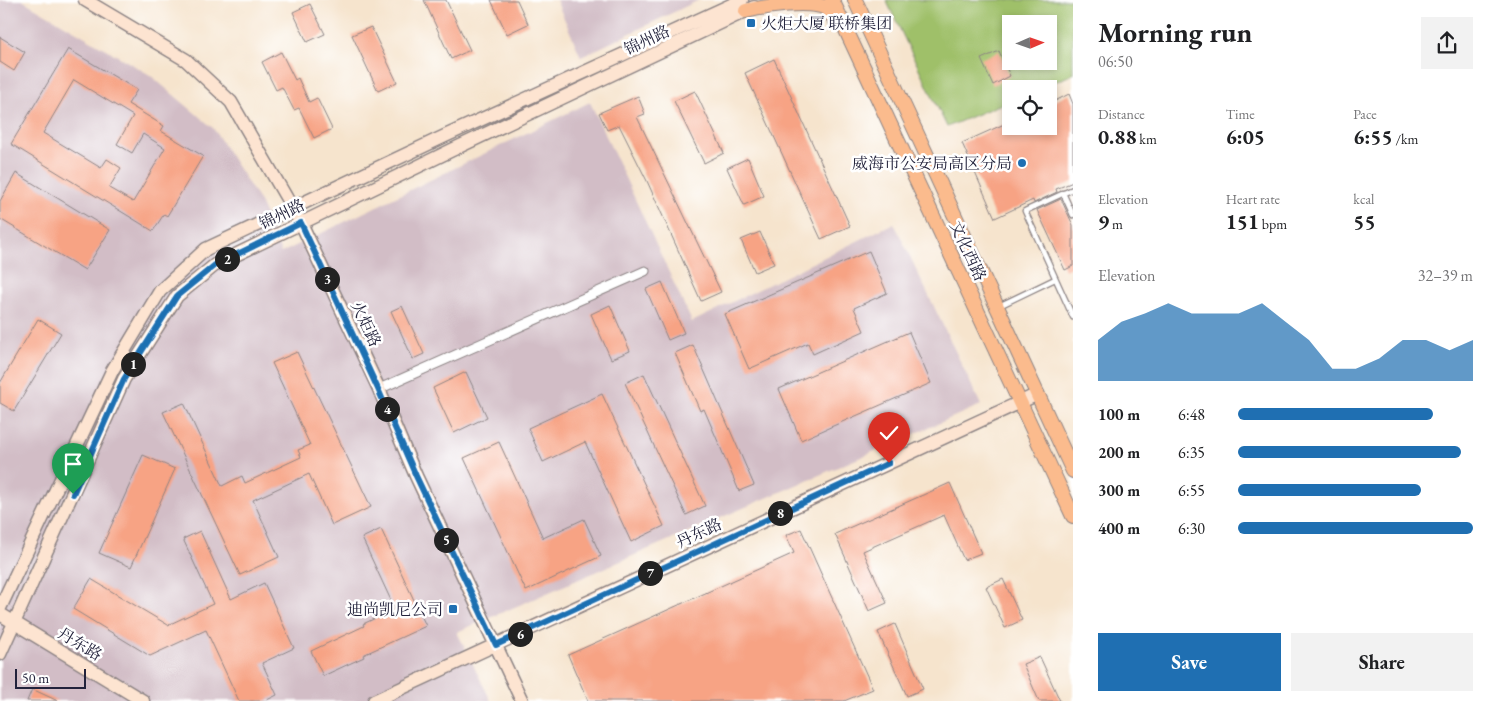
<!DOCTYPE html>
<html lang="en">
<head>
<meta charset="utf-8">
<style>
	:root { --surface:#fff; --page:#f2f2f2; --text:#202124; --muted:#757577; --accent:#1f6fb2 }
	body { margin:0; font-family:"EB Garamond","Noto Serif SC",serif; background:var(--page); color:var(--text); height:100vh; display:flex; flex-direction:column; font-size:19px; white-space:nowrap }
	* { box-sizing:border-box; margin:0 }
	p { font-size:16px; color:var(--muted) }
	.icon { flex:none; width:28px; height:28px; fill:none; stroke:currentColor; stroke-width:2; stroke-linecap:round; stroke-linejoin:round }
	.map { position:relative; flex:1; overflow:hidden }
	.sheet { display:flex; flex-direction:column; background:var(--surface); width:425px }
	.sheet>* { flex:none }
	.needle { width:32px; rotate:88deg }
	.tools { position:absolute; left:1002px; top:15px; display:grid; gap:10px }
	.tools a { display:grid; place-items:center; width:55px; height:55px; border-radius:0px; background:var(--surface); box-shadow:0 2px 8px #0003; font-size:25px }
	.scale { position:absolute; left:15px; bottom:12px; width:71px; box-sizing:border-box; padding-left:5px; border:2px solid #22223b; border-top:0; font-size:14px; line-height:18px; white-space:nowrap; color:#22223b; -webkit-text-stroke:4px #fff; paint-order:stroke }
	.pin { position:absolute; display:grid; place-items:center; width:42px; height:42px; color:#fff; margin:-51px -21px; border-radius:50% 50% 50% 0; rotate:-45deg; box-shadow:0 0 5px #0007 }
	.pin .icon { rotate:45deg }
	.km { position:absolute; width:25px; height:25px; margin:-12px; border-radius:50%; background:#222; color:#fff; font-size:14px; line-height:25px; text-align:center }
	.round { display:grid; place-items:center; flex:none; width:52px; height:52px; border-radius:0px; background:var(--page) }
	.headline { display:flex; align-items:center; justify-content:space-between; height:85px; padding:0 25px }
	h1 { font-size:28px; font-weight:700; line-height:38px }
	.stats { display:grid; grid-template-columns:repeat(3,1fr); gap:8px; height:85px; padding:5px 25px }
	.stats div { display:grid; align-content:center }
	.stats b { font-size:21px; font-weight:700 }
	.stats small { font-size:14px; font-weight:400 }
	.stats p { font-size:14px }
	.chart { height:140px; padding:10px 25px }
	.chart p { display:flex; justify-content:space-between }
	.chart svg { width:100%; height:90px; margin-top:5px; fill:var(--accent); opacity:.7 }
	.primary-button { display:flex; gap:10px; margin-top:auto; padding:10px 25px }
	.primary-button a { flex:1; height:58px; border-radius:0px; background:var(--accent); color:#fff; font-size:20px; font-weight:700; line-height:58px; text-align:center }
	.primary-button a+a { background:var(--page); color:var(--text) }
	ul { padding:0 25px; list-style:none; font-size:16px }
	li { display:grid; grid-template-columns:80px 60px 1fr; align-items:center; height:38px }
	li i { height:12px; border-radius:6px; background:var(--accent) }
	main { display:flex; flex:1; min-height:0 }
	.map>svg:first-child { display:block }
</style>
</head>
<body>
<main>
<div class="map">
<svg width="1073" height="701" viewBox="0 0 1073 701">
	<rect width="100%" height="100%" fill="#fff"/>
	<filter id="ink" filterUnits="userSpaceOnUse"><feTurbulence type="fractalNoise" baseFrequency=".02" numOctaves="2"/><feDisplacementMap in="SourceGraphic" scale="10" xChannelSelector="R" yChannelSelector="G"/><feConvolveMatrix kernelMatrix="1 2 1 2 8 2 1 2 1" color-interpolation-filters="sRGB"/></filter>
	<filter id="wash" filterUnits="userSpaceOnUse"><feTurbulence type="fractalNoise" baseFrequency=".0096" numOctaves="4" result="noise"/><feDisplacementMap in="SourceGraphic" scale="20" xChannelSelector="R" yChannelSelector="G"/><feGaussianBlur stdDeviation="1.12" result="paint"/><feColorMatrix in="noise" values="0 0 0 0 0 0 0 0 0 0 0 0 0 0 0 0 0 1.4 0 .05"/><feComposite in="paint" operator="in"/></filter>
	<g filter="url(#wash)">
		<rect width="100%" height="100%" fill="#f6e4cd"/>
		<path fill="#d2bdc6" d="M0,0H22L150,75L213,128L260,202L281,253L590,102L692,322L894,223L981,405L457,632L491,701H0Z
			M556,0H699L581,57Z"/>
		<path fill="#9fc069" stroke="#607152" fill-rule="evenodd" d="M886,0H1073V74L1039,89H1011V100L947,127ZM1011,24H1049V61H1011Z"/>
		<g id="blocks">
			<path fill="#f7a384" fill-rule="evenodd" d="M424,0H446L470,50L451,59Z
				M491,0H517L528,24L507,34Z
				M310,4L325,34L307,42L293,12Z
				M371,27L397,82L378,91L352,35Z
				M0,37L25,52L14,71L0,62Z
				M68,49L137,90L128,104L164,126L161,131L203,156L167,216L164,214L153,231L11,144ZM74,80L133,116L117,144L132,153L143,134L165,148L133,202L109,188L121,168L107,159L101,168L43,133Z
				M999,51L1010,76L993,85L981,59Z
				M281,52L295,80L298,78L309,102L317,98L332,129L314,138L299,108L294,110L282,87L276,90L262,62Z
				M774,59L850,226L821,239L745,73Z
				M695,91L724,153L704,163L674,101Z
				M1069,94L1073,104V182L1056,189L1057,192L1034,203L1033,200L995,218L962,143L1011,121V126H1049V104Z
				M638,96L645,114L637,117L721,292L701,301L647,181L619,125L607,130L599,113Z
				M748,158L764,196L744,205L727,168Z
				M16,173L110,230L85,270L0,219V201Z
				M1061,199L1073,225V266L1065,270L1037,210Z
				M760,232L774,264L755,272L741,240Z
				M869,251L887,293L854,308L864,331L813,354L808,343L749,369L725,314Z
				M662,282L684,333L668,340L646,289Z
				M610,305L630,351L611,359L591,314Z
				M402,306L424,354L413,359L391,311Z
				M38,319L61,333L14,411L0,403V383Z
				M909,332L931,383L801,440L779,389Z
				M693,345L754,485L739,491L704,409L700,411L675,353Z
				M297,352L371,507L332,525L309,474L253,500L279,557L240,575L163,412L184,403L222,486L242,476L245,483L301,457L298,450L310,445L272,363Z
				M466,372L487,417L454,433L433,388Z
				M644,374L705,506L686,515L625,383Z
				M602,394L664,526L631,542L585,442L543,462L528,428Z
				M499,442L543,538L584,519L601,556L526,591L464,458Z
				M143,455L175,469L131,567L99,553Z
				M950,483L981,553L964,560L944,515L863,551L887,603L869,611L835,534Z
				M381,529L426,626L363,655L364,657L323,676L311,651L364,626L363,624L395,609L362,538Z
				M801,529L873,689L844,701H588L568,655L794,553L786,535Z
				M200,531L231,599L264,583L294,648L262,663L277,695L265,701H239L206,630L150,656L73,609L91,579L168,625L213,604L183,539Z
				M1003,579L1022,620L1005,628L986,587Z
				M895,624L923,689L907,696L878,632Z
				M1040,657L1060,701H1039L1023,664Z
				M32,689L58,701H27Z"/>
		</g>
	</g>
	<g filter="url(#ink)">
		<use href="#blocks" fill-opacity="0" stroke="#8c8384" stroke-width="1"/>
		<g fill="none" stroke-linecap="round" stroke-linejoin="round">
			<g stroke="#8c8384" stroke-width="7">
				<path id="lane" d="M1073,189L1025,211L1073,317
					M1063,193L1073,215
					M999,306L1055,279"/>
			</g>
			<g stroke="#8c8384" stroke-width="11">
				<path id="street" d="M379,389L645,271"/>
			</g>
			<g stroke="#8c8384" stroke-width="15">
				<path id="secondary" d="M85,0L186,60L231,102L301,223L379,389L416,476L522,701
					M0,608L112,371L160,291L206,249L445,136L742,0
					M0,614L143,701
					M0,654L124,379L177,296L215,265L452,150L754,7
					M374,701L1038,394"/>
			</g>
			<g stroke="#8c8384" stroke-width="16">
				<path id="primary" d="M832,0L1073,516
					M855,0L1073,471
					M746,11C768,6 808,0 826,8C830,12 833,17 836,21"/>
			</g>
			<use href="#lane" stroke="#fff" stroke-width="4.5"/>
			<use href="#street" stroke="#fff" stroke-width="9"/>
			<use href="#secondary" stroke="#fde4d1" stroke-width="12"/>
			<use href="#primary" stroke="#fbbb8d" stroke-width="14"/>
		</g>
	</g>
	<g fill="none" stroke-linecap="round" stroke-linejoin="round" filter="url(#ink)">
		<g stroke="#fff" stroke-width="10">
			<path id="route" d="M73,494L124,379L177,296L215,265L301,223L378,389L416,476L496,645L889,463"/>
		</g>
		<use href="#route" stroke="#1f6fb2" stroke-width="6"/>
	</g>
	<g fill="#1f6fb2" stroke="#fff" stroke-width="2">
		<rect x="746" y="18" width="10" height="10" rx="2.5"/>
		<circle cx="1022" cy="163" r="5"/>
		<rect x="448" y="604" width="10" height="10" rx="2.5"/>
	</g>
	<g text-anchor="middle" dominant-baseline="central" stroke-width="5" stroke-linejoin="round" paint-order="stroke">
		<g font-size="16" fill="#22223b" stroke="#fff" text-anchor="end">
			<text x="761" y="23" text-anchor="start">火炬大厦 联桥集团</text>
			<text x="1012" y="163">威海市公安局高区分局</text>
			<text x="443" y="609">迪尚凯尼公司</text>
		</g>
		<g font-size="16" fill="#22223b" stroke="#fff">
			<text transform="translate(647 40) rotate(-25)">锦州路</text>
			<text transform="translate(282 214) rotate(-26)">锦州路</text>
			<text transform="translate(968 251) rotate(65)">文化西路</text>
			<text transform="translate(366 324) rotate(65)">火炬路</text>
			<text transform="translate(699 533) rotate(-25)">丹东路</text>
			<text transform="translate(80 644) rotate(31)">丹东路</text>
		</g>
	</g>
</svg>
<div class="tools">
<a><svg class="needle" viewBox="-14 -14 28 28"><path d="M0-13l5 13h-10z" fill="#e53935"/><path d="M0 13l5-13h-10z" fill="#757577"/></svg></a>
<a><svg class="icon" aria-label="locate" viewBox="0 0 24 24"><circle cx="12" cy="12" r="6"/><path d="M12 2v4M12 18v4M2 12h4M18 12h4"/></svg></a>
</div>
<div class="scale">50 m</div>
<div class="pin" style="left:73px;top:494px;background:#1e9e55"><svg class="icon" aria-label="arrive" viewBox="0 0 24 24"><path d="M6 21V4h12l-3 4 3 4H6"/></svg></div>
<div class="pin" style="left:889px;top:463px;background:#d93025"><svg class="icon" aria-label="check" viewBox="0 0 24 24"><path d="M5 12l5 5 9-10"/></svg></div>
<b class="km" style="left:133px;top:364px">1</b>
<b class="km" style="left:227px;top:259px">2</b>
<b class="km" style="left:327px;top:279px">3</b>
<b class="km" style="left:387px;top:409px">4</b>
<b class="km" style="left:446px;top:540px">5</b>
<b class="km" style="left:520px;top:634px">6</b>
<b class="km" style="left:650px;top:573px">7</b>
<b class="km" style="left:780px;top:513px">8</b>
</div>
<section class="sheet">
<div class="headline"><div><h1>Morning run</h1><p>06:50</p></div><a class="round"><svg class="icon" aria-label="share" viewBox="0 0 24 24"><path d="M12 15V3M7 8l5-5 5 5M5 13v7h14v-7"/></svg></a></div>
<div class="stats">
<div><p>Distance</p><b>0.88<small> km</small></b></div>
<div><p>Time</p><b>6:05</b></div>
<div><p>Pace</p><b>6:55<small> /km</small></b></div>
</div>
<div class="stats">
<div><p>Elevation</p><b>9<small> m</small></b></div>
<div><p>Heart rate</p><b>151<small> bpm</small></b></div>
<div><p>kcal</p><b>55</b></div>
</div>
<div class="chart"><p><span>Elevation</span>32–39 m</p>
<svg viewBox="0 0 160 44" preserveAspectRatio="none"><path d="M0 44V24L10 15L20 11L30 6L40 11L50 11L60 11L70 6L80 15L90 24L100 38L110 38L120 33L130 24L140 24L150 29L160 24V44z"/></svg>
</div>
<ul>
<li><b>100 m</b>6:48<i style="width:83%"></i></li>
<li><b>200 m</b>6:35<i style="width:95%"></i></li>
<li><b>300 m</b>6:55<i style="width:78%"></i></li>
<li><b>400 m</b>6:30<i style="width:100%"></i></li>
</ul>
<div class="primary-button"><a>Save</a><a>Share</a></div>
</section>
</main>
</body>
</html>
